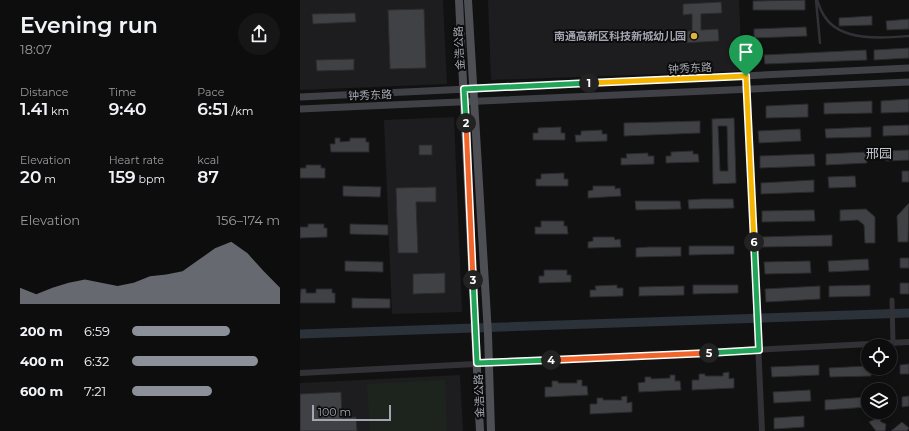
<!DOCTYPE html>
<html lang="en">
<head>
<meta charset="utf-8">
<style>
	:root { --surface:#0d0d0e; --page:#161617; --text:#f1f3f6; --muted:#9a9c9e; --line:#2d2d2e; --accent:#8c9099 }
	body { margin:0; font-family:Montserrat,"Noto Sans SC",sans-serif; background:var(--page); color:var(--text); height:100vh; display:flex; flex-direction:column; font-size:15px; white-space:nowrap }
	* { box-sizing:border-box; margin:0 }
	p { font-size:13px; color:var(--muted) }
	.icon { flex:none; width:22px; height:22px; fill:none; stroke:currentColor; stroke-width:2; stroke-linecap:round; stroke-linejoin:round }
	.map { position:relative; flex:1; overflow:hidden }
	.drawer { display:flex; flex-direction:column; background:var(--surface); width:300px }
	.drawer>* { flex:none }
	.buttons { position:absolute; left:561px; top:339px; display:grid; gap:8px }
	.buttons a { display:grid; place-items:center; width:36px; height:36px; border-radius:50%; background:var(--surface); box-shadow:0 2px 6px #0003,0 0 0 1px var(--line); font-size:20px }
	.scale { position:absolute; left:12px; bottom:10px; width:79px; box-sizing:border-box; padding-left:4px; border:2px solid #a3a6b1; border-top:0; font-size:11px; line-height:14px; white-space:nowrap; color:#a3a6b1; -webkit-text-stroke:3px #0c0c0d; paint-order:stroke }
	.pin { position:absolute; display:grid; place-items:center; width:34px; height:34px; color:#fff; margin:-41px -17px; border-radius:50% 50% 50% 0; rotate:-45deg; box-shadow:0 0 4px #0007 }
	.pin .icon { rotate:45deg }
	.km { position:absolute; width:20px; height:20px; margin:-10px; border-radius:50%; background:#222; color:#fff; font-size:11px; line-height:20px; text-align:center }
	.round { display:grid; place-items:center; flex:none; width:42px; height:42px; border-radius:21px; background:var(--page) }
	.headline { display:flex; align-items:center; justify-content:space-between; height:68px; padding:0 20px }
	h1 { font-size:22px; font-weight:600; line-height:30px }
	.figures { display:grid; grid-template-columns:repeat(3,1fr); gap:6px; height:68px; padding:4px 20px }
	.figures div { display:grid; align-content:center }
	.figures b { font-size:17px; font-weight:600 }
	.figures small { font-size:11px; font-weight:400 }
	.figures p { font-size:11px }
	.chart { height:112px; padding:8px 20px }
	.chart p { display:flex; justify-content:space-between }
	.chart svg { width:100%; height:72px; margin-top:4px; fill:var(--accent); opacity:.7 }
	ul { padding:0 20px; list-style:none; font-size:13px }
	li { display:grid; grid-template-columns:64px 48px 1fr; align-items:center; height:30px }
	li i { height:10px; border-radius:5px; background:var(--accent) }
	main { display:flex; flex:1; min-height:0 }
	.map>svg:first-child { display:block }
</style>
</head>
<body>
<main>
<section class="drawer">
<div class="headline"><div><h1>Evening run</h1><p>18:07</p></div><a class="round"><svg class="icon" aria-label="share" viewBox="0 0 24 24"><path d="M12 15V3M7 8l5-5 5 5M5 13v7h14v-7"/></svg></a></div>
<div class="figures">
<div><p>Distance</p><b>1.41<small> km</small></b></div>
<div><p>Time</p><b>9:40</b></div>
<div><p>Pace</p><b>6:51<small> /km</small></b></div>
</div>
<div class="figures">
<div><p>Elevation</p><b>20<small> m</small></b></div>
<div><p>Heart rate</p><b>159<small> bpm</small></b></div>
<div><p>kcal</p><b>87</b></div>
</div>
<div class="chart"><p><span>Elevation</span>156–174 m</p>
<svg viewBox="0 0 160 44" preserveAspectRatio="none"><path d="M0 44V34L10 38L20 34L30 31L40 29L50 31L60 33L70 31L80 27L90 26L100 24L110 17L120 10L130 6L140 13L150 24L160 34V44z"/></svg>
</div>
<ul>
<li><b>200 m</b>6:59<i style="width:66%"></i></li>
<li><b>400 m</b>6:32<i style="width:85%"></i></li>
<li><b>600 m</b>7:21<i style="width:54%"></i></li>
</ul>
</section>
<div class="map">
<svg width="609" height="431" viewBox="0 0 609 431">
	<rect width="100%" height="100%" fill="#111112"/>
	<path fill="#1d1d1f" d="M0,0H143L147,84L0,90Z
		M188,0H439L442,71L191,80Z
		M154,117L162,312L92,314L84,120Z
		M160,375L163,431H0V383Z"/>
	<path fill="#1d241e" d="M145,380L147,431H70L67,384Z"/>
	<g fill="none" stroke-linecap="round" stroke-linejoin="round">
		<path stroke="#2b3239" stroke-width="9" d="M0,334L609,313"/>
	</g>
	<path fill="#404145" stroke="#2b2b2e" fill-rule="evenodd" d="M505,0V10H453V1Z
		M421,2L422,13L401,14V30L418,29L419,41L383,43V31H392V14L383,15V4Z
		M124,9L126,68L90,69L88,10Z
		M55,13L56,22L13,24L12,14Z
		M572,16V25L539,26V18Z
		M609,19V29L587,30L586,21Z
		M506,27L507,36L454,38V29Z
		M609,48V58L574,60V50Z
		M566,50L567,60L465,64L464,55Z
		M54,59V70L17,71L16,60Z
		M609,99V112L581,113V101Z
		M572,101V113L524,114V103Z
		M508,104V117L466,118V106Z
		M434,118L436,183L413,184L412,119ZM418,126H427L428,171H420Z
		M400,121V133L324,136V123Z
		M609,125V135L583,136V126Z
		M261,127V133H265V140H233V133H238V128Z
		M571,127V137L526,138L525,129Z
		M500,129L501,141L459,143L458,131Z
		M302,130V134H307V141L276,142L275,135H281V131Z
		M35,138H40V142L50,141V138H66V142H69V152H31L30,144H35Z
		M119,145H132V155H119Z
		M609,150V160L586,161L585,151Z
		M393,151V154H398L399,162L366,163V156H371V152Z
		M567,152V163L526,165V154Z
		M348,153V156H354V164L321,165V158H327L326,154Z
		M514,154L515,166L460,168V156Z
		M6,165H21V168H25V178H0V168H6Z
		M602,171H609V182H602Z
		M264,173V179H268V186H236V179H241V174Z
		M555,176L556,187L529,188L528,177Z
		M514,180V192L461,194V183Z
		M43,186L81,187L80,197L43,196Z
		M293,186H315V189L320,188L321,196L288,198V191L293,190Z
		M136,187V202H116L118,253H98L96,188Z
		M402,199H433L434,208L389,209L388,200Z
		M335,201H380L381,209L336,210Z
		M609,203L608,242H598L597,216Z
		M566,209L575,217V243H565L564,225L558,220L540,221V210Z
		M514,210L515,221L462,222V211Z
		M241,221H264V226H267L268,234H235V227H241Z
		M8,224H24V228H27V237L0,238V227H8Z
		M50,224L88,225V235L50,234Z
		M532,235V246L460,247V237Z
		M293,237H314L315,240L320,239L321,247L288,248V242L293,241Z
		M389,246H434V254L389,255Z
		M349,247H381V256L336,257V248Z
		M600,258H609V268H600Z
		M568,259L569,270L529,272L528,261Z
		M45,261L83,262V272L45,271Z
		M510,261L511,273L465,274L464,262Z
		M244,270H267V275H271V282L239,283V276H244Z
		M145,273V293L113,294V274Z
		M600,283H609V294H600Z
		M317,285V288H323V296L290,297V290H296L295,286Z
		M393,285H438V293L393,294Z
		M570,285V296L529,297V286Z
		M384,286V295L339,296V287Z
		M520,286V299L466,302L465,289Z
		M1,289H6V293H16V289H32V293H35V303H0Z
		M52,298L90,299V308H52Z
		M609,364V374H600V365Z
		M519,365V375L472,377L471,367Z
		M568,366V368H571V376L530,377L529,368Z
		M429,372V379L434,378V388L392,390V380H399V374H405V376H423V373Z
		M370,375H375V381H380L381,390L339,392L338,383L345,382V377H351V379L370,378Z
		M277,380H282V386H287L288,395L245,397V387H252V381H258V383H277Z
		M510,390L511,401L474,403L473,392Z
		M41,392L42,418L56,417L57,431H0V394Z
		M327,396V403L332,402V412L290,414V404H297V398H303V400H322L321,397Z
		M609,396V406L602,407V397Z
		M568,397V407L525,410V400Z
		M504,416V427L474,429V418Z
		M579,417L581,422L586,424L585,431H576L569,422Z
		M602,422L609,428L607,431H591Z"/>
	<g fill="none" stroke-linecap="round" stroke-linejoin="round">
		<path stroke="#323236" stroke-width="2.5" d="M516,0L520,43
			M517,0C519,5 521,12 525,17C541,42 584,38 609,36"/>
		<path stroke="#323236" stroke-width="5" d="M592,300L593,343"/>
		<path stroke="#323236" stroke-width="6" d="M446,76L462,431
			M0,373L609,342"/>
		<path stroke="#404146" stroke-width="7" d="M0,97L609,68
			M0,109L609,82"/>
		<path stroke="#4e4f55" stroke-width="8" d="M159,0L180,431
			M168,0L188,334L191,431"/>
	</g>
	<g fill="none" stroke-linecap="round" stroke-linejoin="round">
		<g stroke="#fff" stroke-width="8">
			<path id="split-1" d="M289,83L446,76"/>
		</g>
		<g stroke="#fff" stroke-width="8">
			<path id="split-2" d="M166,123L164,89L289,83"/>
		</g>
		<g stroke="#fff" stroke-width="8">
			<path id="split-3" d="M166,123L173,280"/>
		</g>
		<g stroke="#fff" stroke-width="8">
			<path id="split-4" d="M173,280L177,363L251,360"/>
		</g>
		<g stroke="#fff" stroke-width="8">
			<path id="split-5" d="M251,360L409,353"/>
		</g>
		<g stroke="#fff" stroke-width="8">
			<path id="split-6" d="M409,353L459,350L454,242"/>
		</g>
		<g stroke="#fff" stroke-width="8">
			<path id="split-7" d="M446,76L454,242"/>
		</g>
		<use href="#split-1" stroke="#f5b400" stroke-width="5"/>
		<use href="#split-2" stroke="#22a559" stroke-width="5"/>
		<use href="#split-3" stroke="#f0652b" stroke-width="5"/>
		<use href="#split-4" stroke="#22a559" stroke-width="5"/>
		<use href="#split-5" stroke="#f0652b" stroke-width="5"/>
		<use href="#split-6" stroke="#22a559" stroke-width="5"/>
		<use href="#split-7" stroke="#f5b400" stroke-width="5"/>
	</g>
	<circle fill="#dfb43c" stroke="#0c0c0d" stroke-width="1.5" cx="394" cy="36" r="4"/>
	<g text-anchor="middle" dominant-baseline="central" stroke-width="4" stroke-linejoin="round" paint-order="stroke">
		<g font-size="11" font-weight="bold" fill="#a3a6b1" stroke="#0c0c0d" text-anchor="end">
			<text x="386" y="36">南通高新区科技新城幼儿园</text>
		</g>
		<g font-size="11" fill="#a3a6b1" stroke="#0c0c0d">
			<text transform="translate(159 48) rotate(-93)">金浩公路</text>
			<text transform="translate(390 68) rotate(-3)">钟秀东路</text>
			<text transform="translate(70 95) rotate(-2)">钟秀东路</text>
			<text transform="translate(179 396) rotate(-92)">金浩公路</text>
		</g>
		<g font-size="13" fill="#c4c6ce" stroke="#0c0c0d">
			<text x="579" y="153">邢园</text>
		</g>
	</g>
</svg>
<div class="buttons">
<a><svg class="icon" aria-label="locate" viewBox="0 0 24 24"><circle cx="12" cy="12" r="6"/><path d="M12 2v4M12 18v4M2 12h4M18 12h4"/></svg></a>
<a><svg class="icon" aria-label="layers" viewBox="0 0 24 24"><path d="M12 4l9 5-9 5-9-5zM3 14l9 5 9-5"/></svg></a>
</div>
<div class="scale">100 m</div>
<div class="pin" style="left:446px;top:76px;background:#1e9e55"><svg class="icon" aria-label="arrive" viewBox="0 0 24 24"><path d="M6 21V4h12l-3 4 3 4H6"/></svg></div>
<b class="km" style="left:289px;top:83px">1</b>
<b class="km" style="left:166px;top:123px">2</b>
<b class="km" style="left:173px;top:280px">3</b>
<b class="km" style="left:251px;top:360px">4</b>
<b class="km" style="left:409px;top:353px">5</b>
<b class="km" style="left:454px;top:242px">6</b>
</div>
</main>
</body>
</html>
